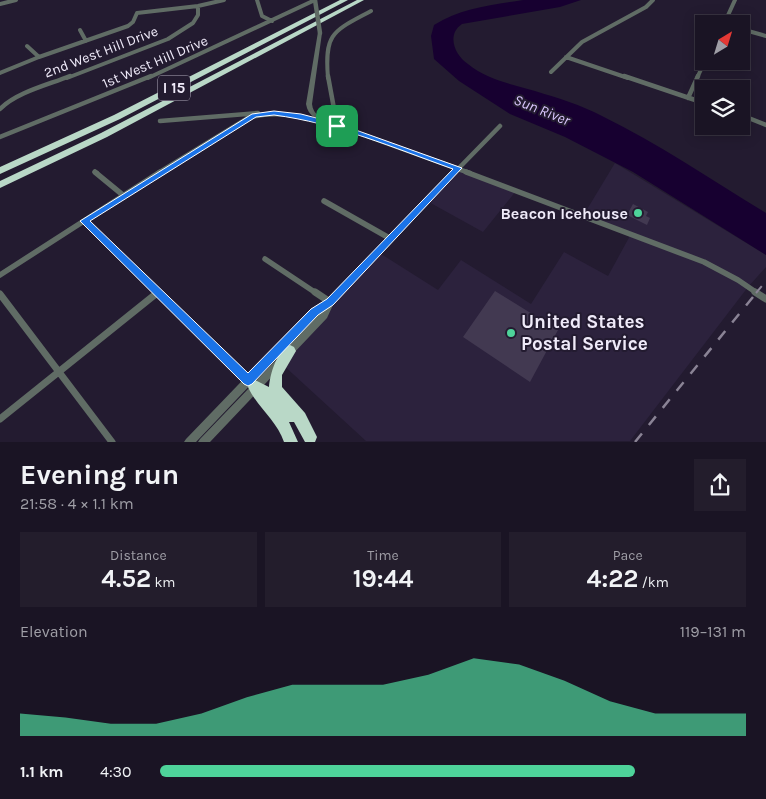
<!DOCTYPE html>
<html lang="en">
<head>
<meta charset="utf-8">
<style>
	:root { --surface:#1a1424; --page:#231d2c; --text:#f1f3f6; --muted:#9f9ea6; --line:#383341; --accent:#4ed39a }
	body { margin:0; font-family:Karla,sans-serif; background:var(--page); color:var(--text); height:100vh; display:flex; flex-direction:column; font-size:19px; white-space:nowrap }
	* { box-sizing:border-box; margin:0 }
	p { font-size:16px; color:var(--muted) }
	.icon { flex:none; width:28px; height:28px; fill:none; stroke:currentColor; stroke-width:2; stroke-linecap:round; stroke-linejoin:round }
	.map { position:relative; height:442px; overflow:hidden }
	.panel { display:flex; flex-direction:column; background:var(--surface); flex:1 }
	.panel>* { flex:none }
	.needle { width:32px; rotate:38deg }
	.fabs { position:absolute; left:695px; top:15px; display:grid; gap:10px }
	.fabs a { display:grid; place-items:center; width:55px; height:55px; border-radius:0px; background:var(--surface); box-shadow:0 2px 12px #0003,0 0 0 1px var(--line); font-size:25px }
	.pin { position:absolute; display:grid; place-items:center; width:42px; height:42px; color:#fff; margin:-21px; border-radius:10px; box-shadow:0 2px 8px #0006 }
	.round { display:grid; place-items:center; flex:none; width:52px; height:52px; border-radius:0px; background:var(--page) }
	.head { display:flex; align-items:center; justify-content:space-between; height:85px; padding:0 20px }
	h1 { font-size:28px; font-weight:700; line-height:38px }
	.metrics { display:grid; grid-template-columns:repeat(3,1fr); gap:8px; height:85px; padding:5px 20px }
	.metrics div { display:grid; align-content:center; border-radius:0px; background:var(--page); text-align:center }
	.metrics b { font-size:25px; font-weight:700 }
	.metrics small { font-size:14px; font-weight:400 }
	.metrics p { font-size:14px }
	.chart { height:140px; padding:10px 20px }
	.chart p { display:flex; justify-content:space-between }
	.chart svg { width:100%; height:90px; margin-top:5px; fill:var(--accent); opacity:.7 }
	ul { padding:0 20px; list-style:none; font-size:16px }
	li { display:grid; grid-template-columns:80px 60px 1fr; align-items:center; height:38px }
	li i { height:12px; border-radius:6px; background:var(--accent) }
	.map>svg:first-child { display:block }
</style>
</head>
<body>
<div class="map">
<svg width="766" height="442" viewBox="0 0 766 442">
	<rect width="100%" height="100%" fill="#231b30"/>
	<path fill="#2c223d" d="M615,163L766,255V267L748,287L630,441H366L281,363L378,252L438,290L461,260L531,304L564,252L608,276L631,234L583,216Z
		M458,169L516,191L483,232L427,201Z"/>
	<path fill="#170030" d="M523,0H581L560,7L462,24C446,35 455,55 468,64C488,80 511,84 535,91C558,98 581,105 602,116C659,144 712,180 766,213V255L633,172L565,137L510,114L459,81L434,59L431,36L434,25C461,8 492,5 523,0Z"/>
	<path fill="#423951" d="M633,204L648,212L646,216L650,218L647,225L627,215Z
		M495,291L558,330L530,382L463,337Z"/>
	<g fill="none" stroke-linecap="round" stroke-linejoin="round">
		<path stroke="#606c65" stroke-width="4" d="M257,0L262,16L272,21
			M0,4L16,0
			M724,24L735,0
			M741,29L766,36
			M80,30L86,41
			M27,46L39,57
			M566,57L628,78
			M551,72L582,42L646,7L653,0
			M0,73L39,57L128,26L133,22L137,13L198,6L224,0
			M67,78L168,39L193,23L198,15V6
			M148,78L315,0
			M328,78C324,32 334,31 371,11
			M697,78L705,61"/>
		<path stroke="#606c65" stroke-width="4.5" d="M328,76L337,125
			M624,76L704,103
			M688,98L698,76
			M0,109C17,92 48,85 70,76
			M741,115L766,125
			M160,121L258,113
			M0,137L151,76
			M95,172L97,173
			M158,173L248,118C275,110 300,116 326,122
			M470,173L458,169L500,126"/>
		<path stroke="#606c65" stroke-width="5.5" d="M95,172L123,195
			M466,172L704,262L738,280L757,293
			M324,201L391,239
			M84,221L158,293
			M265,259L316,293
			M0,275L160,172"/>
		<path stroke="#606c65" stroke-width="7" d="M157,292L248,381
			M315,292L330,302
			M755,292L766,299
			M0,294L112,442
			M0,419L157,293"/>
		<path fill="#606c65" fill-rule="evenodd" d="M318,32L322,33L312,104C313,115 322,118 331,122L460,167L461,169L333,305L327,318L291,356L288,357L285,356L284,353L285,350L321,312L317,315L196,442H184L186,439L311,309L327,299L454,170L327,124C317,120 308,116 306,104Z
			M279,359L282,360L283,363L282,366L210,442H198L200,439L276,360Z"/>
		<path fill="#b9d8c7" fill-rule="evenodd" d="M340,0H348L120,119L0,174V167L114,115Z
			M357,0H364L107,137L0,188V181L101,133Z
			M290,345L294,347L296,351L282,375V387L305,413L317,437L315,442H305L294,422H289L298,442H284C277,421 257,407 248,387L250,382L255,380L269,387C270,374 277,350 290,345Z"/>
		<path stroke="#8a8395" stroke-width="2" stroke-dasharray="9 9" stroke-linecap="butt" d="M756,293L766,281"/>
		<path stroke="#8a8395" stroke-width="2.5" stroke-dasharray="11 11" stroke-linecap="butt" d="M635,442L757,292"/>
		<path stroke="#606c65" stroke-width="4.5" d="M315,0L320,33"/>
	</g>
	<path fill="#1a73e8" stroke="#fff" fill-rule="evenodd" d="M274,111L301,114L339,124L462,168L333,305L318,315L252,384L248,386L244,384L80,221L252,114ZM274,115C336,123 394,148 453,169L327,299L311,309L248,373L90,221L256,117Z"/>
	<g fill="#4ed39a" stroke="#231b30" stroke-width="2">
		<circle cx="638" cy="213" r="5"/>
		<circle cx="511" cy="333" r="5"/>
	</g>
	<g text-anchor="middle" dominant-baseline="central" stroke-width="4" stroke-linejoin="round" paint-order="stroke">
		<g font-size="14" fill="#efeaf9" stroke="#231b30">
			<text transform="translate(101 52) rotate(-21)">2nd West Hill Drive</text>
			<text transform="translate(155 62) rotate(-23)">1st West Hill Drive</text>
		</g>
		<rect fill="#231b30" stroke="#b2acbd" stroke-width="1" x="158" y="75.5" width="32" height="25" rx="4"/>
		<g font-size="15" font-weight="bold" fill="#efeaf9">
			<text x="174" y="88">I 15</text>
		</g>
		<g font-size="15" font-style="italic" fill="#d8c5fb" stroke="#231b30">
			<text transform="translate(542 110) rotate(22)">Sun River</text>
		</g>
		<g font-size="16" font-weight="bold" fill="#efeaf9" stroke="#231b30" text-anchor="end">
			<text x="628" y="213">Beacon Icehouse</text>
		</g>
		<g font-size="19" font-weight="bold" fill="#efeaf9" stroke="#231b30" text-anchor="start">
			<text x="521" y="322">United States<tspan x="521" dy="22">Postal Service</tspan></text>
		</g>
	</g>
</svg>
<div class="fabs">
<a><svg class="needle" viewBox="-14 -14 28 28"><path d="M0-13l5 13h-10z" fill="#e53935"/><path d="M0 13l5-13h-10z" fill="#9f9ea6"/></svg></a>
<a><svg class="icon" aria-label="layers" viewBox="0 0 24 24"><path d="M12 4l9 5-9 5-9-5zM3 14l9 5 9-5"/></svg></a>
</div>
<div class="pin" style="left:337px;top:126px;background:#1e9e55"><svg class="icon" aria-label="arrive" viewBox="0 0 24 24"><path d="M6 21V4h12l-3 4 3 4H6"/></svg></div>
</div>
<section class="panel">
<div class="head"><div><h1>Evening run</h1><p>21:58 · 4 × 1.1 km</p></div><a class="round"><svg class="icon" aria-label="share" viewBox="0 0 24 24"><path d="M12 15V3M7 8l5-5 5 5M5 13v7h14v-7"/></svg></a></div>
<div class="metrics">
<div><p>Distance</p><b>4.52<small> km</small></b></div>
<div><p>Time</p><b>19:44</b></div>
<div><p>Pace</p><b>4:22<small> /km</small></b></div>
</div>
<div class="chart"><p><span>Elevation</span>119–131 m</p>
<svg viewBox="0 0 160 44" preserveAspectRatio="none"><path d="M0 44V33L10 35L20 38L30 38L40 33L50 25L60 19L70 19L80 19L90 14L100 6L110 9L120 17L130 27L140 33L150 33L160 33V44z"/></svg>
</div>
<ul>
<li><b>1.1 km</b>4:30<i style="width:81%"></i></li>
</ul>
</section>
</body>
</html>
